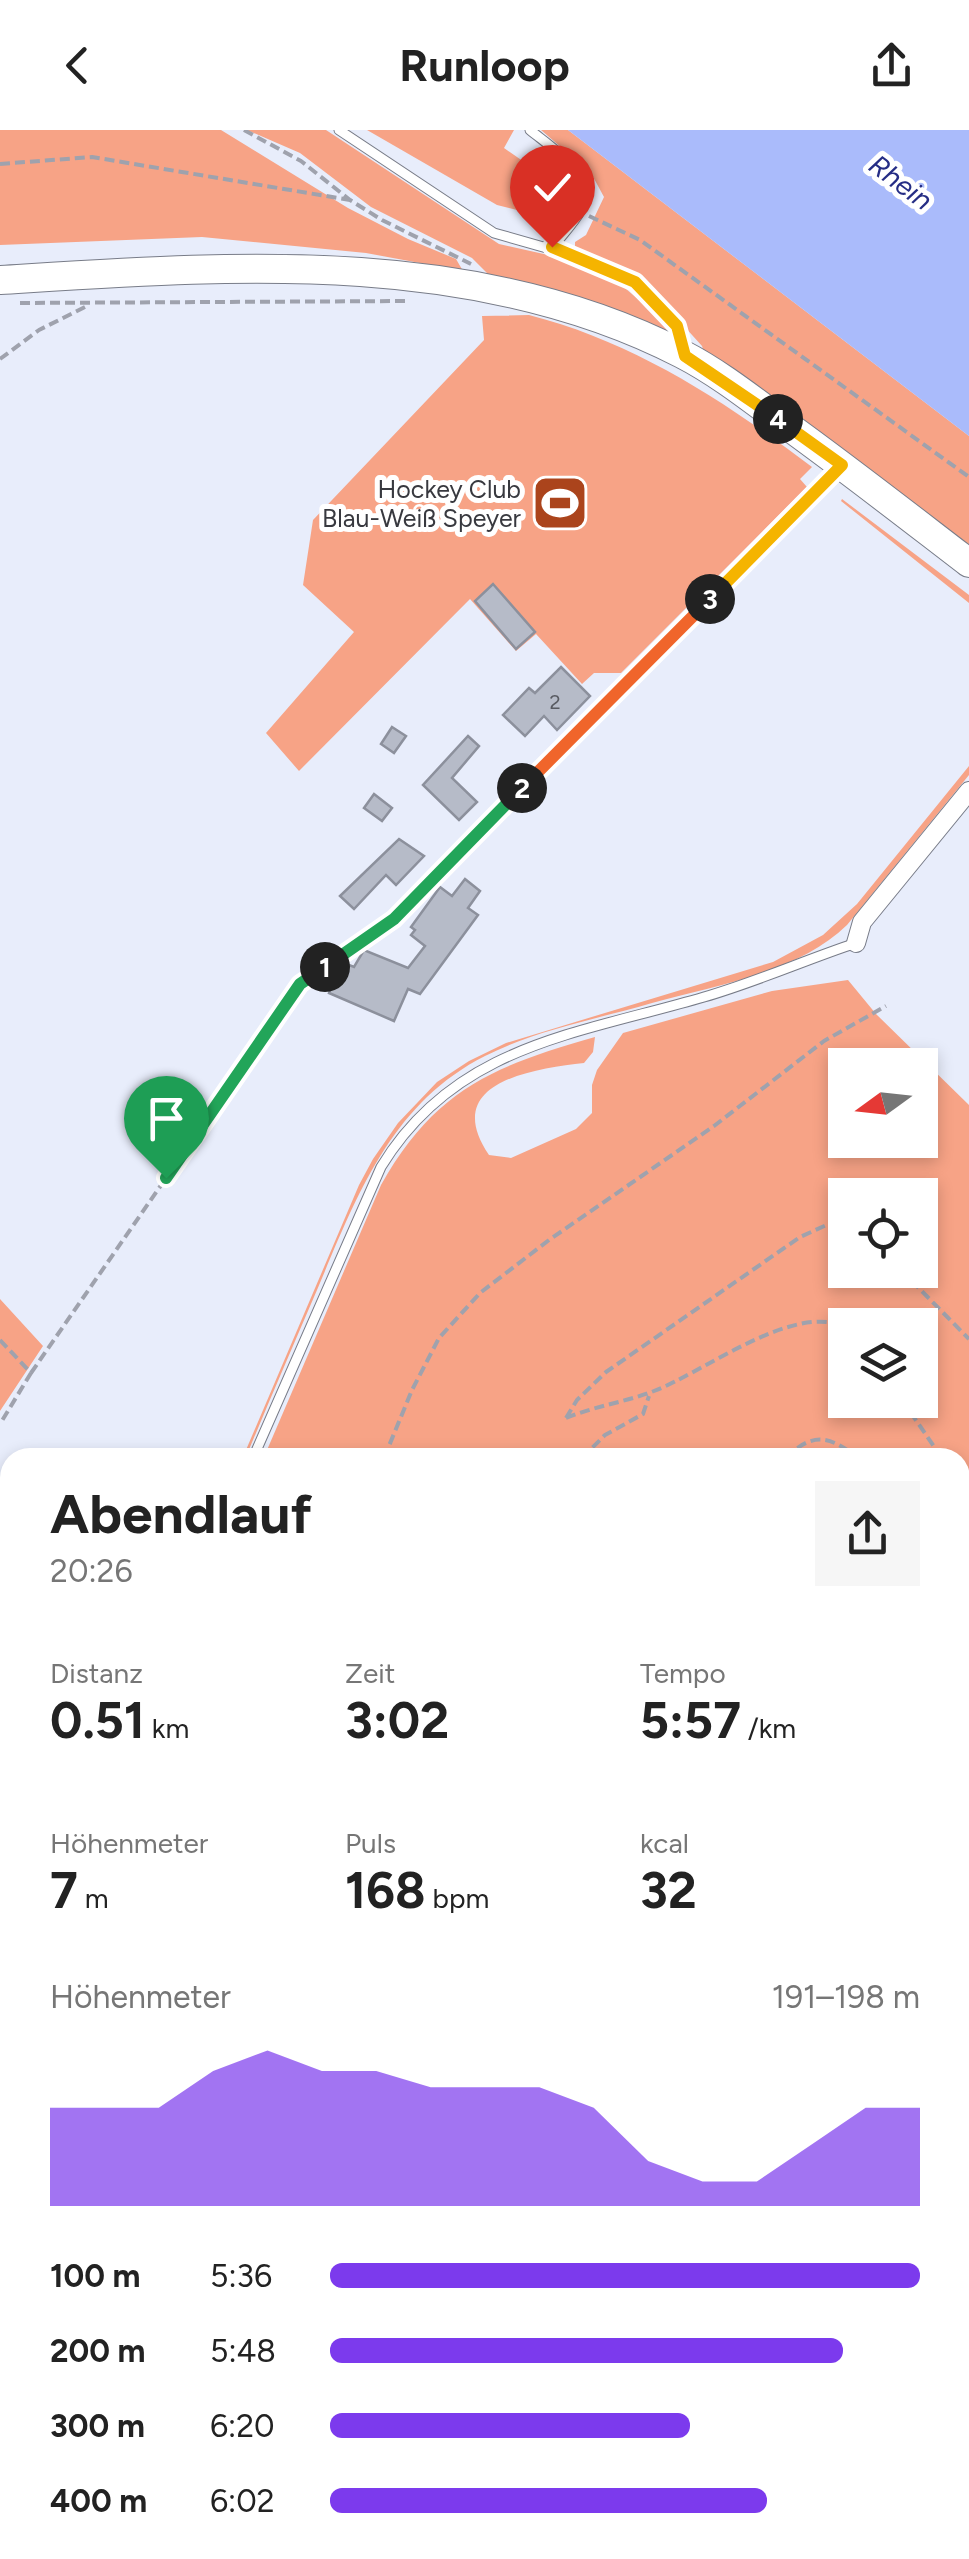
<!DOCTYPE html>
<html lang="de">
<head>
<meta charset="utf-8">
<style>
	:root { --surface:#fff; --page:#f6f6f6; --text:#222; --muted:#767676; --accent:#7c3aed }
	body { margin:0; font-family:Figtree,sans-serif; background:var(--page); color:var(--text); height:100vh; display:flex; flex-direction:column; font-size:38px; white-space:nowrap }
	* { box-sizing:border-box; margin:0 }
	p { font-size:32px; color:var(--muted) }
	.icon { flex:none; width:55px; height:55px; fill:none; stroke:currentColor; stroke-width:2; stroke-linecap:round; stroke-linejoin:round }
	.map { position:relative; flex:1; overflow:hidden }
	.side { position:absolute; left:0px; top:1318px; width:970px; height:1112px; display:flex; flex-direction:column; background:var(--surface); border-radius:30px 30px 0 0; box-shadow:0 5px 15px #0003 }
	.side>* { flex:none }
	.needle { width:65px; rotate:255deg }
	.fabs { position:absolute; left:828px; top:918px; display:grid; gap:20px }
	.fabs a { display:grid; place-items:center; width:110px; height:110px; border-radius:0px; background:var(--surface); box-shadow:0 5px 15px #0003; font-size:50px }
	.pin { position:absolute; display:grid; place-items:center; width:85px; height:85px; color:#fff; margin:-102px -42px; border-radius:50% 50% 50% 0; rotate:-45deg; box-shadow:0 0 10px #0007 }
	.pin .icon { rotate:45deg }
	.km { position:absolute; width:50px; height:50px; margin:-25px; border-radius:50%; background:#222; color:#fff; font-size:28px; line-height:50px; text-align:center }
	.round { display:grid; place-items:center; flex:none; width:105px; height:105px; border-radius:0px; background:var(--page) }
	.overview { display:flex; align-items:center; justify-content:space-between; height:170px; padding:0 50px }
	h1 { font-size:55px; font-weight:700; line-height:75px }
	.stats { display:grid; grid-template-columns:repeat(3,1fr); gap:15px; height:170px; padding:10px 50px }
	.stats div { display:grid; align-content:center }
	.stats b { font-size:50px; font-weight:700 }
	.stats small { font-size:28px; font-weight:400 }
	.stats p { font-size:28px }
	.chart { height:280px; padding:20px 50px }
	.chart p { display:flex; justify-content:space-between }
	.chart svg { width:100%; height:180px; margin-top:10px; fill:var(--accent); opacity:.7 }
	ul { padding:0 50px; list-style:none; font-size:32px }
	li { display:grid; grid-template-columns:160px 120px 1fr; align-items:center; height:75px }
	li i { height:25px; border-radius:12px; background:var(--accent) }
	header { display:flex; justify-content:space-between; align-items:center; height:130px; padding:0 50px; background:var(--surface); font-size:45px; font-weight:700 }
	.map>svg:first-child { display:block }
</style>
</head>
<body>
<header><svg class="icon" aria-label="back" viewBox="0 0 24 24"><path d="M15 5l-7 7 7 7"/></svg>Runloop<svg class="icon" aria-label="share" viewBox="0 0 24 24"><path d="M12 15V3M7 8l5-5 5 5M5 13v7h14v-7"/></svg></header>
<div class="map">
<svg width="969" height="2429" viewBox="0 0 969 2429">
	<rect width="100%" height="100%" fill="#e8edfb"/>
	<path fill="#f7a386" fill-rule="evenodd" d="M0,0H221L348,78L408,109L456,129L463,141L366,123L202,107L0,115Z
		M247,0H326L499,114L575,131L611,146L668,195L667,203L487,149V143L472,128L371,77L300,23Z
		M367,0H514L504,18L563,59L558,79L541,86L497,75Z
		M541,0H568L969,306V424L706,229L702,216L645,153L608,131L575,119V112L586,105L604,67L591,43Z
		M529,185C635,212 726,272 812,337L800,349L807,357L621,543H594L582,554L536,504L516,521L470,469L299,641L266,603L354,502L303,455L313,390L484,210L482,186Z
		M842,369L969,465V473L841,371Z
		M969,636V645L847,795C798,843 715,855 652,873C597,889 536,900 485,926C390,974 356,1068 317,1160C293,1216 269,1271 246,1327H243L359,1055L373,1029L398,993L437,952L469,931L506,913L773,832L823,805L857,774Z
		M848,850L876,884L969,975V2089L960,2083V1328L264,1327L381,1055C435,959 494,936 595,907L593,922L584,933C531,939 440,953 489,1025L511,1028L576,999L592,983V955L597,940L623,903L772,861ZM845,935H920V1010H845ZM845,1065H920V1140H845ZM845,1195H920V1270H845Z
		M0,1169L43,1216L0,1281Z
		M969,2369V2420L921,2429H624L628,2420H667L665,2428L702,2420H960V2370Z"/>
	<path fill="#aabbfb" d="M568,0H969V306Z"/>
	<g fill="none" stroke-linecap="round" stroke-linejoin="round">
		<path stroke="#aabbfb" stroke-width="5" d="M960,2403L969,2402
			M813,2429L861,2420"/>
	</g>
	<path fill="#b6bbc8" stroke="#8c909c" stroke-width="2.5" d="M493,454L535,502L516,519L475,471Z
		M561,537L590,566L557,600L544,586L525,606L503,585L529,558L535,563Z
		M392,597L406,606L394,623L381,614Z
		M468,606L479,616L452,648L477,672L459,690L423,655Z
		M374,664L392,678L382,691L364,678Z
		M399,709L424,726L396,755L386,745L354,779L340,766Z
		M465,749L480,761L468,778L478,785L420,864L408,859L394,891L329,863L340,836L344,833L354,837L364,820L408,838L425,816L411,805L415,800L411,797L440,757L452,766Z"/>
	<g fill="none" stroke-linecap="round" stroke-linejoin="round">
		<g stroke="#787c88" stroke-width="11">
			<path id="lane" d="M339,0L494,103L589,130L635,152L677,196L682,215
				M530,0C552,18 598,46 581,80C574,93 562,105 553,117
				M300,854L394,789L840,337
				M253,1328L381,1037C455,915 578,904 704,867C756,852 805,830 856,813
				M0,1922L10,1899"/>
		</g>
		<g stroke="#787c88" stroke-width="20">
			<path id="street" d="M856,813L862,792L969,661"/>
		</g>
		<g stroke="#787c88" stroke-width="30">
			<path id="secondary" d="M0,150C227,136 473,116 682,224C719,243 754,271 788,296C849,340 909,387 969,433"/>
		</g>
		<path stroke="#9fa2ad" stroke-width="4" stroke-dasharray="10 5" stroke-linecap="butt" d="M244,0L301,31L350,70L382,90L471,134
			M0,34L92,27L350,70
			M589,86L640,110L969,347
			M20,173L410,171
			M0,229L39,200L89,175
			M901,1140L969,1209
			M0,1210L31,1243L0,1294
			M31,1243L292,866
			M902,1270L942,1328
			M566,1288L577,1270L606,1242L800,1107L831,1093H845
			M566,1288C595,1276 626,1272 654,1261C704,1242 794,1172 845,1197
			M384,1328L412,1260L439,1208L480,1163L549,1110L714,996L824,911L886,876
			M582,1328L605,1305L643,1284L649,1266
			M786,1328C813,1301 830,1306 858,1328
			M960,1352L969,1365
			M960,1401L969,1402
			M960,1568L969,1560
			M960,1758L969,1760
			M960,2004L969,2010
			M960,2384L969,2382
			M709,2429L759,2420
			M938,2429L969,2423"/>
		<use href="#lane" stroke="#fff" stroke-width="9"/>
		<use href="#street" stroke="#fff" stroke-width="18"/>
		<use href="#secondary" stroke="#fff" stroke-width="28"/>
	</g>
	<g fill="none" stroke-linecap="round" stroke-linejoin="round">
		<g stroke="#fff" stroke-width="20">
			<path id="split-1" d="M166,1048L300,854L325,837"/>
		</g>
		<g stroke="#fff" stroke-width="20">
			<path id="split-2" d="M325,837L394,789L522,658"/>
		</g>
		<g stroke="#fff" stroke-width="20">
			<path id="split-3" d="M522,658L710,469"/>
		</g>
		<g stroke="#fff" stroke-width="20">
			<path id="split-4" d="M710,469L842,335L778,289"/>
		</g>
		<g stroke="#fff" stroke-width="20">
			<path id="split-5" d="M552,117L635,152L677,196L685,226L778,289"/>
		</g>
		<use href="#split-1" stroke="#22a559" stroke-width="12"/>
		<use href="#split-2" stroke="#22a559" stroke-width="12"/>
		<use href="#split-3" stroke="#f0652b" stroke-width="12"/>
		<use href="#split-4" stroke="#f5b400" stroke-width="12"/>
		<use href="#split-5" stroke="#f5b400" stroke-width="12"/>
	</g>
	<defs>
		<g id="stadium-square" transform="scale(2.875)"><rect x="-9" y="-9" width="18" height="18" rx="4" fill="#ab441c" stroke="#fff"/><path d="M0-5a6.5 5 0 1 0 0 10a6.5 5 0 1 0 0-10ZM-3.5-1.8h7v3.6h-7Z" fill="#fff"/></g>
	</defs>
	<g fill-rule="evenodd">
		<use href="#stadium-square" x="560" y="373"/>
	</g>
	<g text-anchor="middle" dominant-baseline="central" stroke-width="10" stroke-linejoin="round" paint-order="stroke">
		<g font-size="20" fill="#585a61">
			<text x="555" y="572">2</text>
		</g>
		<g font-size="25" fill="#38393f" stroke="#fff" text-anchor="end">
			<text x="521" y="359">Hockey Club<tspan x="521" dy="29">Blau-Weiß Speyer</tspan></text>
		</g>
		<g font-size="28" font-style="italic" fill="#252d85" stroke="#fff">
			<text transform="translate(901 52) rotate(37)">Rhein</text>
		</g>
	</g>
</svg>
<div class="fabs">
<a><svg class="needle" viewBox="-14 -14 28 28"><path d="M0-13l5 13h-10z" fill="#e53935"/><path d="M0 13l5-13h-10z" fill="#767676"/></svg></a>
<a><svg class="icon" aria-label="locate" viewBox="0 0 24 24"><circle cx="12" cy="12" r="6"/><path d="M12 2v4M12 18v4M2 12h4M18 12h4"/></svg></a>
<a><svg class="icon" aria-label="layers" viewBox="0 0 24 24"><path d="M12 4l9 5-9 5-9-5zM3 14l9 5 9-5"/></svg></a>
</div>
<div class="pin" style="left:166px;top:1048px;background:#1e9e55"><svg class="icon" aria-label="arrive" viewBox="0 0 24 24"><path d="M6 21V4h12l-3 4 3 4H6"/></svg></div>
<div class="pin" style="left:552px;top:117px;background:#d93025"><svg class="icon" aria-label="check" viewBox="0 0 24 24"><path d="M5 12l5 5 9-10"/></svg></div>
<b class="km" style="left:325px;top:837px">1</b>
<b class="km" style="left:522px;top:658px">2</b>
<b class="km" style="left:710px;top:469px">3</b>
<b class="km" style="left:778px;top:289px">4</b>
<section class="side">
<div class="overview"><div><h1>Abendlauf</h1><p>20:26</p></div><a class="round"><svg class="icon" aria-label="share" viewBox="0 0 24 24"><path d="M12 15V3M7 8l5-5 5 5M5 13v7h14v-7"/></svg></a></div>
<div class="stats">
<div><p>Distanz</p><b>0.51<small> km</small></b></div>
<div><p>Zeit</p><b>3:02</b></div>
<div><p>Tempo</p><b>5:57<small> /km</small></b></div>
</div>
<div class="stats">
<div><p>Höhenmeter</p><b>7<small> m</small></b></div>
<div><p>Puls</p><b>168<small> bpm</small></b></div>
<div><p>kcal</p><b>32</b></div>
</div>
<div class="chart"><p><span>Höhenmeter</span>191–198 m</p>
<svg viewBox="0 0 160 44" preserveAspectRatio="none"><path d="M0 44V20L10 20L20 20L30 11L40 6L50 11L60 11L70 15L80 15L90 15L100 20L110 33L120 38L130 38L140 29L150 20L160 20V44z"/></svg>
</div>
<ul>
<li><b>100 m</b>5:36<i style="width:100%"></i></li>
<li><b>200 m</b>5:48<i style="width:87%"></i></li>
<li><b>300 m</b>6:20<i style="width:61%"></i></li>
<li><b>400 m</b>6:02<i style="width:74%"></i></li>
</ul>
</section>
</div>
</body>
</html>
